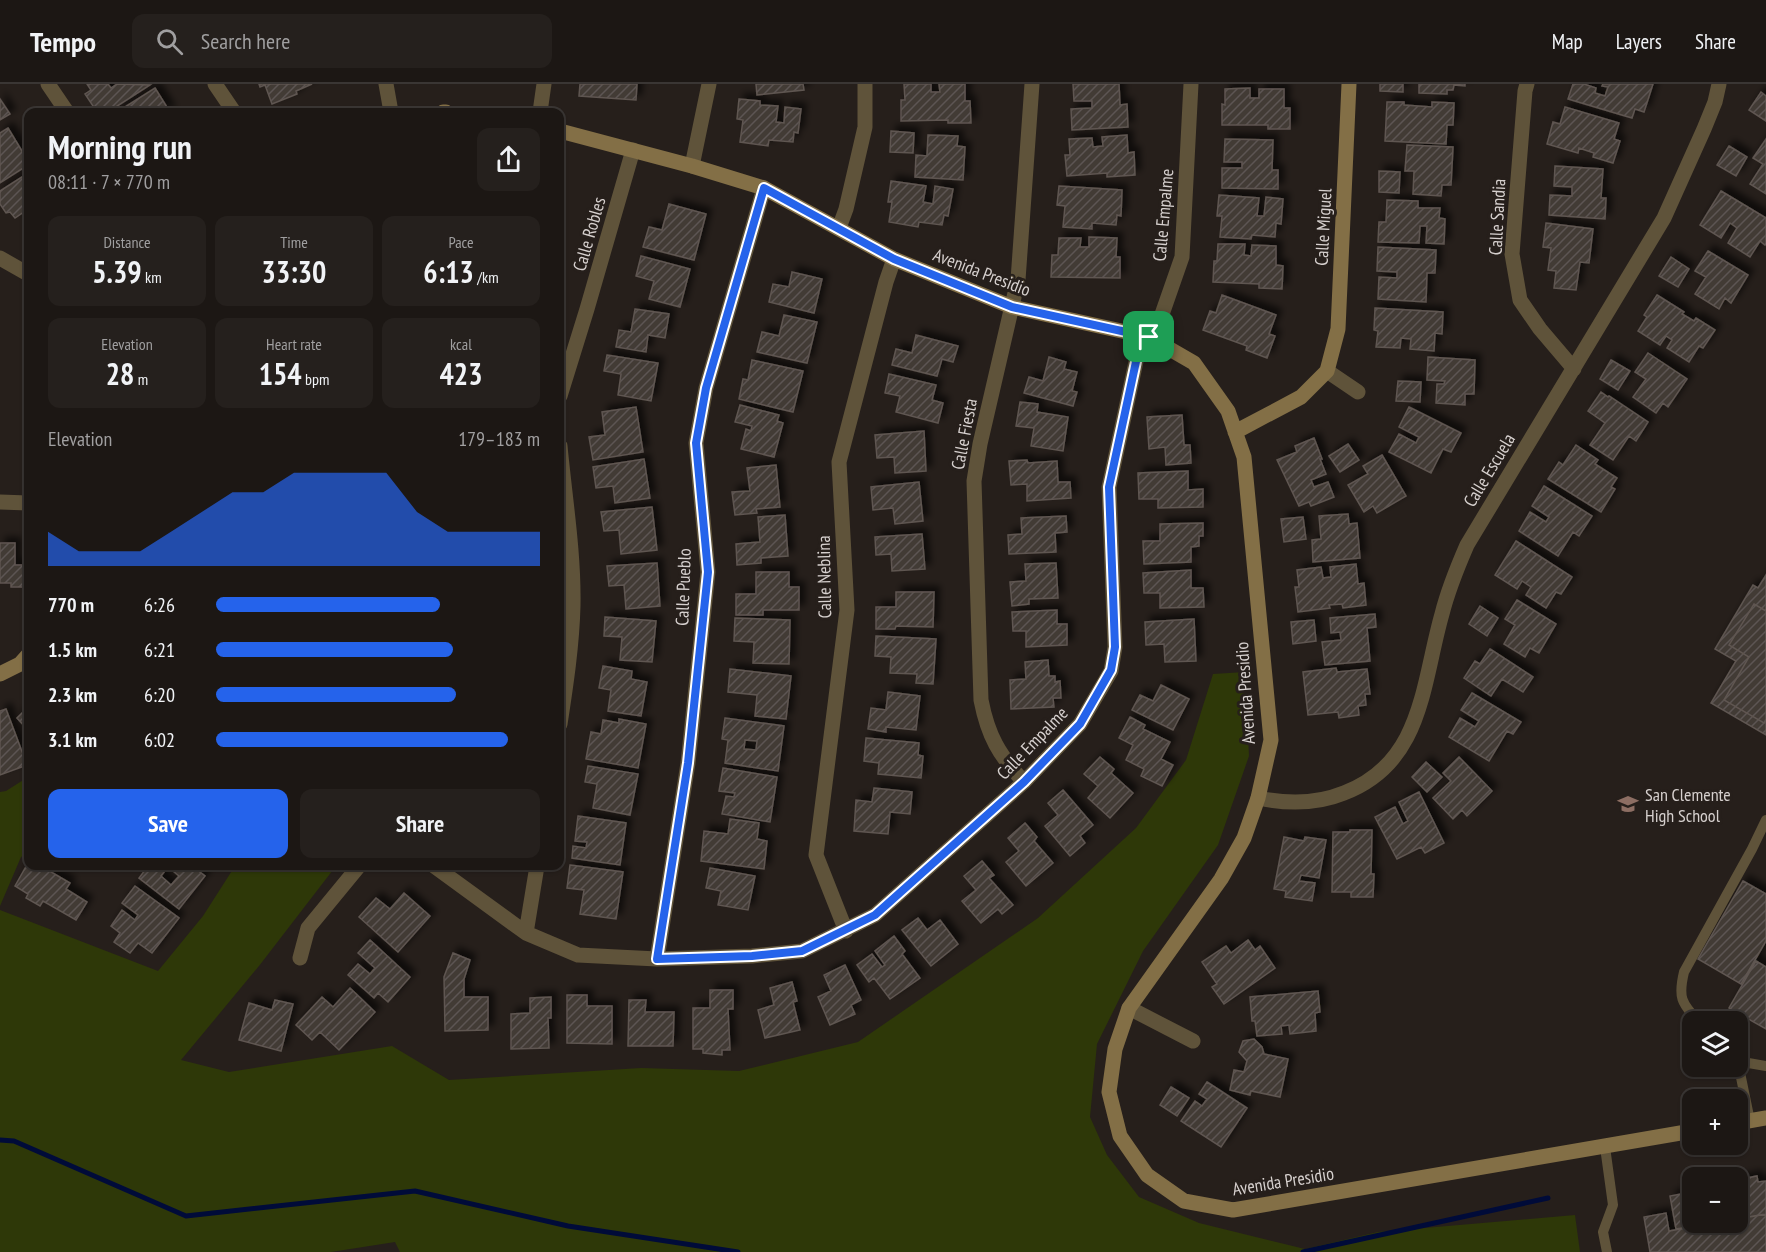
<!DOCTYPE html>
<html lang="en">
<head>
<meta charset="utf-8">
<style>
	:root { --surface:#1c1714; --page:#25201d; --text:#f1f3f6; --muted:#a09fa0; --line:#3a3634; --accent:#2563eb }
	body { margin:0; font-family:"PT Sans Narrow",sans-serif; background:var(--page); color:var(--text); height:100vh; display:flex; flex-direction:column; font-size:22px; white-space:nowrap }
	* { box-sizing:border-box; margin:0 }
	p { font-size:20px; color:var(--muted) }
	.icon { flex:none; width:33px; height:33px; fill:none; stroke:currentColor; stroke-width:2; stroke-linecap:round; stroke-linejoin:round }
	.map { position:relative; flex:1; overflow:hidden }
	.drawer { position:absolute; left:24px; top:24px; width:540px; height:762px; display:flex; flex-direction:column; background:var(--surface); border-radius:12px; box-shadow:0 2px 4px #0004,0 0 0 2px var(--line) }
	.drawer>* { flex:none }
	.buttons { position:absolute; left:1682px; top:927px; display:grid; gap:12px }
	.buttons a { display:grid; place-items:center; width:66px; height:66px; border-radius:12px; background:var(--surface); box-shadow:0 2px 4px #0004,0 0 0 2px var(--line); font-size:30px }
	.pin { position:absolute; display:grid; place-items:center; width:51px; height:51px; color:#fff; margin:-26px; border-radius:12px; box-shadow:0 3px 9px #0006 }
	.round { display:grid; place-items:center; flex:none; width:63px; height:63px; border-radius:12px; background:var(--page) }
	.head { display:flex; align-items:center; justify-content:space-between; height:102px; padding:0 24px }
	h1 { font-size:33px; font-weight:600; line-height:45px }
	.metrics { display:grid; grid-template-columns:repeat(3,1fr); gap:9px; height:102px; padding:6px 24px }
	.metrics div { display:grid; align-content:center; border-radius:12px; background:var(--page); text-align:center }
	.metrics b { font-size:30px; font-weight:600 }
	.metrics small { font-size:16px; font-weight:400 }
	.metrics p { font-size:16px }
	.chart { height:168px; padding:12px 24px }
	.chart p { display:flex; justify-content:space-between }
	.chart svg { width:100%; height:108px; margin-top:6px; fill:var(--accent); opacity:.7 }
	.cta { display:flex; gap:12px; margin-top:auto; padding:12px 24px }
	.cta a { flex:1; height:69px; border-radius:12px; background:var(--accent); color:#fff; font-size:24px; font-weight:600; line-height:69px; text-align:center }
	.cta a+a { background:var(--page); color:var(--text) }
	ul { padding:0 24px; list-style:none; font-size:20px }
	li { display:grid; grid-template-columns:96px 72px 1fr; align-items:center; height:45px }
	li i { height:15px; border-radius:8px; background:var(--accent) }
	header { display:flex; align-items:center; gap:36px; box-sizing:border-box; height:84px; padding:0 30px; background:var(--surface); border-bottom:2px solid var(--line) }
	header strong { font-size:28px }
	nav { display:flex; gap:33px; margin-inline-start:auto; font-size:21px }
	.search { width:420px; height:54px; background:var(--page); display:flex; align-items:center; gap:15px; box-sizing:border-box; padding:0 21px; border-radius:12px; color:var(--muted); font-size:22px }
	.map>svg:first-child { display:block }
</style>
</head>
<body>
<header>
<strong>Tempo</strong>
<div class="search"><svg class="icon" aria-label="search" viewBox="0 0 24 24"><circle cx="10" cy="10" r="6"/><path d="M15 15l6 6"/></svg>Search here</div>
<nav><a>Map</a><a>Layers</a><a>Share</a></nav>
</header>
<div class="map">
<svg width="1766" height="1168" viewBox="0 0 1766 1168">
	<defs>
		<pattern id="building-hatch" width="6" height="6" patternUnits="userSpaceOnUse" patternTransform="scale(1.5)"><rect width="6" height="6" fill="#423a36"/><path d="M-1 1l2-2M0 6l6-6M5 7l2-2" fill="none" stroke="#5d5552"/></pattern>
		<filter id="shadow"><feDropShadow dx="5.5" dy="-5.5" stdDeviation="3" flood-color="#0009"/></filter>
	</defs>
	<rect width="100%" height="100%" fill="#261f1b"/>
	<path fill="#2e3808" d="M1245,588L1249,672L1218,761L1143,867L1097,960L1090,1033L1107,1071L1139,1113L1199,1139L1305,1165L1378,1148L1575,1131L1580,1168H400L395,1158L331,1168H0V826L158,887L203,832L235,782H336L259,882L181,976L229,988L392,962L449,996L641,984L739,987L858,958L1038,834L1136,744L1186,676L1213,590Z
		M28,693V769L21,773L0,822V708L6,707Z"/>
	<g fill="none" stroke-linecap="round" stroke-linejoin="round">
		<path stroke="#000b39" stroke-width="5" d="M0,1056L14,1057L186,1132L415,1107L568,1142L738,1168
			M1303,1168L1548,1114"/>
	</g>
	<path fill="url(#building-hatch)" stroke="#5f5651" stroke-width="1.5" fill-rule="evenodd" filter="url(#shadow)" d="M87,0H108L111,4L117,0L150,1L108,28H97L85,10L91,6Z
		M259,0H312L296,7L297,10L272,20L265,1L260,3Z
		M580,0H637L636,16L579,12Z
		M756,0H803L804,6L757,11Z
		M904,0H931V8H940L939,0H965V17H970L971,39H948V36L901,37V16H905Z
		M1073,0H1119L1120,21L1127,20L1128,43L1072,46L1071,25L1092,24V17H1074Z
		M1380,0H1403V8L1380,7Z
		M1419,0H1465V2L1454,1L1453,6H1447V10L1419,9Z
		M1573,0H1584L1596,4L1595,9L1605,12L1608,3L1602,2L1603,0H1653L1644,28L1635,25L1632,34L1568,15Z
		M155,4L170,28H117Z
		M1250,4V14H1259V5H1284V24H1290V45H1268V41H1222V20L1225,21V5Z
		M1761,8L1766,12V37L1749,26Z
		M0,15L10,30L0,36Z
		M739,15L760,17V21L778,22L776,38L784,39L785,23L801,25L798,49L794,48L793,58L769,56L768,62L740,58L743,36L737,35Z
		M1387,18H1404V21L1432,23V18L1454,19L1453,41H1447L1446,60L1385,57Z
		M1565,23L1619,39L1614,55L1620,57L1613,79L1593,73L1594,69L1579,64L1578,69L1547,60L1553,38L1560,40Z
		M8,44L28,77V81L0,99V49Z
		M891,47L914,49L913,69L890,68Z
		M928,51L958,52L957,62L965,63L963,96L915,93L916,71L927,72Z
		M1127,51L1128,69L1134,68L1135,91L1107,93V89L1067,92L1065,71H1070L1069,55L1092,54L1093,63L1103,62L1102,53Z
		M1225,55L1273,56L1272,86H1278V105L1222,104V84H1242V78H1224Z
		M1766,55V110L1750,100L1763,80L1753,74Z
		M1407,61L1453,63L1451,101H1442L1441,112L1413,110L1414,87H1405Z
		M1729,62L1747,73L1736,92L1717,81Z
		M1555,82L1603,85L1601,114H1606L1605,135L1549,131L1550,111L1572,112V103L1554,102Z
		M1379,87L1400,88L1399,109L1379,108Z
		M28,89V125L15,134L10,128L6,129L0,120V107Z
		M891,97L926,102L923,118L933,120L935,102L953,105L948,132L944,131L942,141L919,138L918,143L889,138L892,118H888Z
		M1059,102L1122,106L1121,132L1117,131L1116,141L1092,139V145L1063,143L1065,122L1057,121Z
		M1721,107L1766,134V159L1765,161L1760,157L1750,173L1728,159L1737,144L1730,139L1721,154L1700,141Z
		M1219,111L1259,114L1257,132H1264L1266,113L1283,115L1281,140L1276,139L1275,153L1252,151L1251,155L1220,153L1222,132H1217Z
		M1387,116L1418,117V124H1440L1439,134L1445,135L1444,160L1426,159L1427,142H1420L1419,159L1378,158L1379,138H1386Z
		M669,120L706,130L694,176L643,163L649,143L662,146Z
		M1546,139L1593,145L1589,179L1580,178L1576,206L1554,204L1556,187L1548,186L1551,164L1543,163Z
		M1089,153L1117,154L1116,173H1120V194L1051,193L1052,171H1058L1059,154H1081L1080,163H1089Z
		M1218,160H1245L1244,171L1251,172L1252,161L1276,162V181L1283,182L1282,205L1259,204V200L1213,198L1214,177H1217Z
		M1378,163L1436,166L1435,189H1427L1426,218L1378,215L1379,193L1397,194V188L1377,187Z
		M1708,167L1748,191L1731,219L1725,214L1719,225L1695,210L1706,193L1695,187Z
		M641,172L690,185L680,223L649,215L654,197L636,192Z
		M1671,173L1689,185L1678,203L1659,192Z
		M792,188L822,195L814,229L769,218L773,200L789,203Z
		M1222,211L1276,231L1269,250L1275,252L1267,274L1246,266L1247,262L1203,246L1210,227L1216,229Z
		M1657,211L1684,228L1682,230L1694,237L1696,234L1715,246L1703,264L1699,262L1689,278L1667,264L1672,256L1666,252L1660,261L1638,247L1647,233L1644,231Z
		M1375,224L1443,228L1442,250L1435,249L1434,267L1410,265L1411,255L1401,254L1400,264L1376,263L1378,247L1374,246Z
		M635,225L669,230L665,254L648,251L646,268L616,263L619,246L631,248Z
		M784,231L817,238L807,279L757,268L762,248L779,252Z
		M916,251L958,262L953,278L942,275L937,292L892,281L896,265L912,269Z
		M1648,269L1687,295L1668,323L1663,319L1656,329L1633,313L1646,295L1635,288Z
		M607,271L658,279L651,317L618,311L621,290L604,287Z
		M1049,273L1066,278L1064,285L1077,288L1072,307L1077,308L1073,322L1024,309L1029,293L1043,297Z
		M1428,273L1475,276L1474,310H1465V321L1436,319L1437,300H1444L1445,297L1427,296Z
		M752,276L803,287L793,328L739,315L743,295L748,296Z
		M1611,276L1630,287L1618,306L1600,295Z
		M889,290L936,301L932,316L943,319L938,339L896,328L900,312L885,309Z
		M1398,297L1421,298L1420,318L1396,317Z
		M1601,308L1608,313L1609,312L1648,338L1636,357L1629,352L1613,376L1590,361L1605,339L1588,327Z
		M1020,318L1038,320L1037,328L1068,333L1063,367L1031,362L1034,344L1016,342Z
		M740,321L779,331L777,337L783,339L774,373L741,365L746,345L751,347L752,342L735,338Z
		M636,323L643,368L593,376L589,353L605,351L602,328Z
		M1409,323L1461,349L1451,368L1443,365L1431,389L1389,368L1399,350L1416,359L1419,353L1399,343Z
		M1182,331L1184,361H1190L1191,379L1166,381L1165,363L1149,365L1147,333Z
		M924,347L926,387L895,389L894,373L877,374L875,351Z
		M1314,354L1322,375H1320L1326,390L1311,396L1314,403L1328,398L1334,413L1311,422L1309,418L1299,422L1277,376L1297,368L1295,362Z
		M1348,360L1359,376L1340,388L1329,372Z
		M1576,361L1598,376L1595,380L1617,394L1611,403L1615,405L1601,428L1548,395L1559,378L1563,381Z
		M1382,371L1406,412L1377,429L1373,422L1364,428L1348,401L1368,390L1363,382Z
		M644,375L650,414L615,419L613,402L596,404L593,383Z
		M1027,376L1028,379L1057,377L1058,398H1070L1071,414L1027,417V400L1011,401L1009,377Z
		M776,381L780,423L756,425L757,429L735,431L732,408L750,407L747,384Z
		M1188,387V406L1203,405V423L1158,424V415H1139L1138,389Z
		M919,398L923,437L895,440L893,424L873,426L871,403Z
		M1544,402L1592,432L1579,452L1573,448L1558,472L1519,447L1530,428L1546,438L1549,433L1532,422Z
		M652,423L657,466L621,470L619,446L604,447L601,428Z
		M1348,430L1349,440L1357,439L1360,474L1313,478L1312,456L1321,455L1319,432Z
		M785,431L788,472L761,474V479L737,481L736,460L760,458L758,433Z
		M1066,432L1067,448L1055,449L1056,468L1009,470L1008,451L1022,450L1021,434Z
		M1303,433L1306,455L1284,458L1281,435Z
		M1203,439V452H1199V462L1191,463V478L1144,480L1143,457H1160V440Z
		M922,450L925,485L892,487L891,470L876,471L875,453Z
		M1516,457L1572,493L1561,510L1556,508L1546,524L1526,511L1531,503L1522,497L1517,505L1495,491Z
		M0,459H15V481H28V503H11V499H0Z
		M657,479L660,522L626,525L624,501L609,502L607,482Z
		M1056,479L1058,514L1029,515V520L1012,522L1010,498L1026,497L1025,480Z
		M1356,480L1358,500L1364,499L1366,521L1343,524L1342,520L1329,521L1330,524L1298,528L1295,503H1299L1297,486L1321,483L1323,494L1331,493L1330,483Z
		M1191,486V504H1203L1204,523L1160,524V509H1144L1143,489Z
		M756,488H789V503H799V526H763V531H736V510H756Z
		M1766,491V527L1754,520L1729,561L1749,573L1724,616L1764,639L1766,635V651L1711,619L1736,577L1715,565L1753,501L1758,504Z
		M896,508H934L933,543L896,542L895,545H876V523H896Z
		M1517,516L1556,540L1539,569L1530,564L1525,573L1504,560L1515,541L1505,535Z
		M1754,520L1766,527V635L1764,639L1724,616L1749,573L1729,561Z
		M1480,522L1498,534L1487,552L1469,540Z
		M1057,526V540H1067V561L1026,563V547H1013L1012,528Z
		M1375,530L1376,543L1367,544L1370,577L1325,581L1322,558L1341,556L1340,548L1331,549L1330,534Z
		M605,533L656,537L652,578L620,576L622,553L604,552Z
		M735,534L790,536L789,580L753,579L754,558L734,557Z
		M1194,535L1196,577L1165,578L1164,560L1146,561L1145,538Z
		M1314,536L1316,557L1293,560L1291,538Z
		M876,552L936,555L933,600L916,599L917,590L890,589L891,573L875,572Z
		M1490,565L1533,593L1523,608L1502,595L1491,612L1464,594L1475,577L1480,580Z
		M1048,576L1049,592H1055V598L1060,597L1061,614H1053L1054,623L1011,625L1010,596L1026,595L1025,578Z
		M603,582L632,587L631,595L647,598L641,632L608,627L611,606L599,604Z
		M1336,584L1337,588L1367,585L1370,610H1365L1366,621L1358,622L1359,631L1339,634L1338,628L1308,631L1303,588Z
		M730,585L791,592L786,635L755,632L757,611L728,608Z
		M1161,601L1189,615L1173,646L1132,626L1140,611L1153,617Z
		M888,608L920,612L916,646L886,643V648L868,645L871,624L886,626Z
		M1472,609L1521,638L1513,650L1507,647L1489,677L1449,653L1460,634L1475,643L1479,637L1461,626Z
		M28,623V646L17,634Z
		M6,625L27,681L0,691V627Z
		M1130,633L1145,641L1143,645L1170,658L1161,675L1173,681L1162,702L1141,692L1144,685L1126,676L1133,661L1119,654Z
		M725,634L784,642L778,687L725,679L728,656L722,655ZM745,656L757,657L756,666L744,665Z
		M619,635L646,640L638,684L586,675L591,648L601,650L603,636L619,639Z
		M866,654L919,659L918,671L923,672L921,694L878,690L879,679L864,677Z
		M1100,673L1114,685L1111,689L1133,709L1110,734L1088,714L1098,702L1084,690Z
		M1459,673L1492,707L1467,732L1462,726L1453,735L1433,714L1451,697L1443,689Z
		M1426,678L1442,693L1427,708L1412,693Z
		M588,682L638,690L630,731L593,724L597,700L585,698Z
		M723,684L777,693L770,738L722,730L726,712L734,713L735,709L719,707Z
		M874,704L912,708L910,730L890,728L888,750L854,747L856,716L872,718Z
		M1063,706L1093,741L1080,752L1085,759L1070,772L1045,742L1058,731L1048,719Z
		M1419,708L1444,759L1425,769L1421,763L1397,775L1375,733L1395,723L1403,740L1408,737L1399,718Z
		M578,732L626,739L620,781L572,774L573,762L586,764L587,758L575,757Z
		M730,735L759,739L757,755L767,757L764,785L701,777L704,747L728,750Z
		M1025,739L1037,753L1034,757L1053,779L1026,802L1006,778L1019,767L1008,754Z
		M1350,746H1372L1371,790H1374L1373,813H1351V808H1332L1333,748H1350Z
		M1284,753L1304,757L1305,753L1326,756L1319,794L1301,791L1299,797L1315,799L1312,817L1285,813L1286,807L1274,805Z
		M982,777L994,791L989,794L1013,821L1002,830L998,825L981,839L962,817L976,806L964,792Z
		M28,779V782H41L70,799L66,805L87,818L76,836L43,817L40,822L26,814L28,810L15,802Z
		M570,781L623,788L616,835L580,830L584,806L567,804Z
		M148,782H192L205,792L179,825L139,794ZM168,783L179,792L171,801L161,792Z
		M710,784L755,792L748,826L718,821L721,807L706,804Z
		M1743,797L1766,810V857L1741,900L1698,875Z
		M135,802L179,834L152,869L138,859L130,869L114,858L120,849L111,842L122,826L135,836L138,831L122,819Z
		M404,809L430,832L398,868L359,833L376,814L390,825Z
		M918,834L927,846L940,836L958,860L931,882L902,846Z
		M894,852L905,867L902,870L920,894L890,915L874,894L869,898L857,881L872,870L882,883L885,881L875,867Z
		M370,856L410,893L388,918L378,909L374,914L348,891L358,880L370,890L375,884L358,869Z
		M1248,856L1255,866L1260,862L1275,884L1224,920L1212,903L1217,900L1202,878L1226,862L1231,869Z
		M453,869L470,876L464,895V913H488V946L445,947L444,893Z
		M1756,877L1766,883V945L1729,924Z
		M845,881L861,916L851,921L855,930L830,941L818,913L831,907L824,891Z
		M792,898L797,917L793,918L800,946L765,954L758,926L774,921L770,904Z
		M350,904L375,928L339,966L320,948L312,956L296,941L322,913L333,923Z
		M710,906H733V925H728L730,966H722V971L703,969V965H693V924H710Z
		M1318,907L1320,928L1315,929L1316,947L1290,950L1289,941L1281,942L1282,950L1257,952L1255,937H1252L1250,913Z
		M567,911H587V922H612V960L567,959Z
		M551,913V934H548L549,964L511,965V930L530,929V914Z
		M275,916L293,920L281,967L239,956L249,919L272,926Z
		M629,916H646L645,928H674L673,962H628Z
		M1254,955L1262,963L1264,970L1288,975L1280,1013L1251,1007L1250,1011L1230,1006L1234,986L1244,988L1247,977L1239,968L1243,957Z
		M1207,998L1247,1024L1221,1063L1181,1037L1195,1017L1202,1022L1207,1015L1199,1010Z
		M1171,1003L1189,1014L1177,1032L1160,1021Z
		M1757,1092L1758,1098L1766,1097V1130L1737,1135V1096Z
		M1692,1108V1138H1718L1676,1145L1670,1112Z
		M1666,1129L1669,1147L1718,1138H1737V1135L1766,1130V1168H1650L1644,1133Z"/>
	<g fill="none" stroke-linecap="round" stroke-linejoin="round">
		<path stroke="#5f533a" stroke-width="10" d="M1699,938C1681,919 1678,913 1684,888L1752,765L1766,736
			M1737,977L1766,982
			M1738,979L1750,1037
			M1605,1063L1613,1121L1603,1148L1607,1168"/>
		<path stroke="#5f533a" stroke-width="15" d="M48,0L67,28
			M215,0L234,28
			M386,0L391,28
			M1527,0L1525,7L1512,170L1520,216L1540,245L1574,285
			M540,28L544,0
			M692,82L709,0
			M839,144L846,125L865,43V0
			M0,174L28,190
			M1327,287L1358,308
			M560,312L587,225L633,66
			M560,362C565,415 574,469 573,522C572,561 566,601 560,640
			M0,418L28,419
			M1024,698C999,671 988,652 981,616L974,397L980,360L1018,196L1032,0
			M1258,714C1287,720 1317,720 1344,709C1423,679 1422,600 1442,530C1448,506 1457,484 1467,461L1664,134L1704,45L1715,18L1719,0
			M434,782L526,849L578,871L657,875L752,872L802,867L875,831L1024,698L1080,640L1111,587L1115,563L1109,403L1137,273L1160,236L1182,173L1191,0
			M846,847L816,771L847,526L839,378L886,198L894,175
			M526,849L537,782
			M300,874L308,844L359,782
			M657,875L688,679L708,488L696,359L706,304L764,104
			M1129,924L1193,957"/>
		<path stroke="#836f46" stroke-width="15" d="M443,28H446
			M560,47L692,82L764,104L894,175L1012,223L1149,253L1194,279L1228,327L1244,373L1271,656L1258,714L1244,754L1221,795L1129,924L1115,965L1109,1008L1120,1052L1147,1091L1184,1117L1233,1126L1692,1047
			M1235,348L1301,313L1327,287L1338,245L1349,0
			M0,590L20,580L28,571
			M1737,1039L1766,1034"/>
	</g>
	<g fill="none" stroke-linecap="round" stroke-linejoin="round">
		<g stroke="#fff" stroke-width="12">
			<path id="route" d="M764,104L894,175L1012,223L1149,253L1137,273L1109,403L1115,563L1111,586L1080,640L1024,698L875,831L802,867L752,872L657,875L688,679L708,488L696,359L706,304Z"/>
		</g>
		<use href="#route" stroke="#2563eb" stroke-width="8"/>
	</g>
	<defs>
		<g id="school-bare" transform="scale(1.62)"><path d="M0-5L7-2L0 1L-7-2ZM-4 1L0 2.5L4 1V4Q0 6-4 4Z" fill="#8d6e63" stroke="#261f1b" stroke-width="2.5" paint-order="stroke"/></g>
	</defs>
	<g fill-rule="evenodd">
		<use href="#school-bare" x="1628" y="720"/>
	</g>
	<g text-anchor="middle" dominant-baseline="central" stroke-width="6" stroke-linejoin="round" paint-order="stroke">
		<g font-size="18" fill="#d6d0ce" stroke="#261f1b">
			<text transform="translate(1163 131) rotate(-85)">Calle Empalme</text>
			<text transform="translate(1497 133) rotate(-87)">Calle Sandia</text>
			<text transform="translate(1323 143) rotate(-87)">Calle Miguel</text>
			<text transform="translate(589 150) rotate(-74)">Calle Robles</text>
			<text transform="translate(982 188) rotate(21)">Avenida Presidio</text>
			<text transform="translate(964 350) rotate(-79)">Calle Fiesta</text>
			<text transform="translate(1489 386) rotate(-59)">Calle Escuela</text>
			<text transform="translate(824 493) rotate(-91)">Calle Neblina</text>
			<text transform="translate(683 503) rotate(-88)">Calle Pueblo</text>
			<text transform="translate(1245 609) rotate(-94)">Avenida Presidio</text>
			<text transform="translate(1032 659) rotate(-46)">Calle Empalme</text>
			<text transform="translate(1283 1097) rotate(-9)">Avenida Presidio</text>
		</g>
		<g font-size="18" fill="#d6d0ce" stroke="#261f1b" text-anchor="start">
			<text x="1645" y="710">San Clemente<tspan x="1645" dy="21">High School</tspan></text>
		</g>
	</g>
</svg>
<div class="buttons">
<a><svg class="icon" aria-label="layers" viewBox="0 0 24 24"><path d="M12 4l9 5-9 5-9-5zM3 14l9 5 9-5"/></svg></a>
<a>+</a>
<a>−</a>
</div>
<div class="pin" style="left:1149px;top:253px;background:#1e9e55"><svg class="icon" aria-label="arrive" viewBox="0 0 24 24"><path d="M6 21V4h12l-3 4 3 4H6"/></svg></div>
<section class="drawer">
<div class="head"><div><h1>Morning run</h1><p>08:11 · 7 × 770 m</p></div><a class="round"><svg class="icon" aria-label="share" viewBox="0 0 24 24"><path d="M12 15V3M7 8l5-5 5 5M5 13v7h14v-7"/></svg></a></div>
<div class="metrics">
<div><p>Distance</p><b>5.39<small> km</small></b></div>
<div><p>Time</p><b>33:30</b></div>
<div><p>Pace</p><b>6:13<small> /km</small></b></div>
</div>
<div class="metrics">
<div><p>Elevation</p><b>28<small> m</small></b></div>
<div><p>Heart rate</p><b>154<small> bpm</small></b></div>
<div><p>kcal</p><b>423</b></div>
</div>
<div class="chart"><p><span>Elevation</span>179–183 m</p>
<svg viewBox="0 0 160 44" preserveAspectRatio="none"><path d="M0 44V30L10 38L20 38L30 38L40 30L50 22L60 14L70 14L80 6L90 6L100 6L110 6L120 22L130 30L140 30L150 30L160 30V44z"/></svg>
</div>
<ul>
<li><b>770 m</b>6:26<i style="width:69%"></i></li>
<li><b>1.5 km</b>6:21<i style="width:73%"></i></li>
<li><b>2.3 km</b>6:20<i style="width:74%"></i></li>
<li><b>3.1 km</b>6:02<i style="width:90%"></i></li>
</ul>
<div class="cta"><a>Save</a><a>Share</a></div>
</section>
</div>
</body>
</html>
